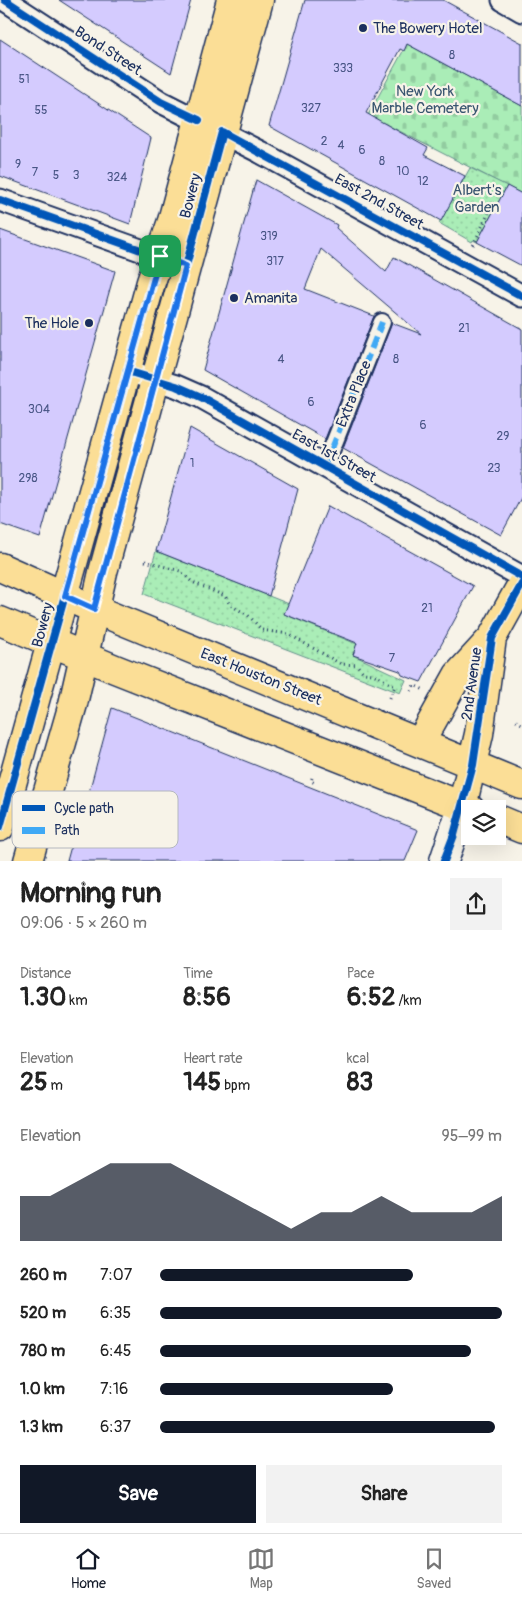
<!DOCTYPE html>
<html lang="en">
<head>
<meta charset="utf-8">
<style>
	:root { --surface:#fff; --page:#f2f2f2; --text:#222; --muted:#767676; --line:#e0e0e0; --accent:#111827 }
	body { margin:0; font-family:Pangolin,sans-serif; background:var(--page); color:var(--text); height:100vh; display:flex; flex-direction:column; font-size:19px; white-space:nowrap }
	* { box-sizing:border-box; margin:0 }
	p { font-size:16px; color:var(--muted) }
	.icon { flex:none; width:28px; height:28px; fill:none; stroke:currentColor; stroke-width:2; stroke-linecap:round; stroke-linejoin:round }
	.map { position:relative; height:861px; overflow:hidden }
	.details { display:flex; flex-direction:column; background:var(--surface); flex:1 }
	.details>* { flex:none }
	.controls { position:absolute; left:461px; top:800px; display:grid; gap:10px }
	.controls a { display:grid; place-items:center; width:45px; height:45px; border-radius:0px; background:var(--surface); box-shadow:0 5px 20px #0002; font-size:25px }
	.pin { position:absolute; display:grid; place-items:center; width:42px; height:42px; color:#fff; margin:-21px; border-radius:10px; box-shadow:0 2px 8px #0006 }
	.round { display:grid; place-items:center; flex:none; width:52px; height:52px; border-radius:0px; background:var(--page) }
	.head { display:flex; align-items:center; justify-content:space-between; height:85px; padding:0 20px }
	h1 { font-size:28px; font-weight:700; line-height:38px }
	.figures { display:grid; grid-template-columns:repeat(3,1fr); gap:8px; height:85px; padding:5px 20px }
	.figures div { display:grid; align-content:center }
	.figures b { font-size:25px; font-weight:700 }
	.figures small { font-size:14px; font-weight:400 }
	.figures p { font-size:14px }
	.chart { height:140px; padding:10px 20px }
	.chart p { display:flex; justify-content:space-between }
	.chart svg { width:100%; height:90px; margin-top:5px; fill:var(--accent); opacity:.7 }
	.cta { display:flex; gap:10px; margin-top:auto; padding:10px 20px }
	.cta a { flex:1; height:58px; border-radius:0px; background:var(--accent); color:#fff; font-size:20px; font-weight:700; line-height:58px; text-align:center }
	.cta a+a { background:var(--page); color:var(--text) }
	ul { padding:0 20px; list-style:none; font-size:16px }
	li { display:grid; grid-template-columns:80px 60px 1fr; align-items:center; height:38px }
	li i { height:12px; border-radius:6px; background:var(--accent) }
	.tabs { display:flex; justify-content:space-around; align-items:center; height:70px; border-top:1px solid var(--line); background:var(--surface); font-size:14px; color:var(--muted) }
	.tabs a { display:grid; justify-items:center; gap:2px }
	.tabs .on { color:var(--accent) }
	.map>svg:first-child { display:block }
</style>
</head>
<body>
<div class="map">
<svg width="522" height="861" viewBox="0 0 522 861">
	<defs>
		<pattern id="cemetery-stones" width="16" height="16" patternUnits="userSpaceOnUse" patternTransform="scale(1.25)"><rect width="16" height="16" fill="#aaedb7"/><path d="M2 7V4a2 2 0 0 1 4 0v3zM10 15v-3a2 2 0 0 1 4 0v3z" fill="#92cca0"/></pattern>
		<pattern id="garden-dots" width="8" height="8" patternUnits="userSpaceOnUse" patternTransform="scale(1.25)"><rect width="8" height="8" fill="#aaedb7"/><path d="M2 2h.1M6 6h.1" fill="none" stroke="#92cca0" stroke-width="1.8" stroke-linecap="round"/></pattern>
	</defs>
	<rect width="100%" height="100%" fill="#f7f3e8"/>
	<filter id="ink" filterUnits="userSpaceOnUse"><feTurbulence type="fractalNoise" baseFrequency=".02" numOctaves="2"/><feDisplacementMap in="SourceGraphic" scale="10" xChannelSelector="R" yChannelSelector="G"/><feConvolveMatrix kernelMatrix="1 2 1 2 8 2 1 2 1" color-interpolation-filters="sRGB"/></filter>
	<g filter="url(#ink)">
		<path fill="url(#cemetery-stones)" stroke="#628e8a" d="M407,44L522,106V194L368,115Z"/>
		<path fill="url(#garden-dots)" stroke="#628e8a" d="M470,168L507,186L477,242L473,240L472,242L439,223Z
			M156,551L289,604L286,615L357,644L353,655L406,680L400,693L144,594Z"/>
		<path fill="#d4cbfe" stroke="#1b2f5e" d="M59,0H191L171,73L88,19Z
			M305,0H443L522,43V106L407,44L404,51L400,49L366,113L428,148L424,155L465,176L441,221L269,126Z
			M0,39L151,138L130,224L0,176Z
			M256,180L337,225L336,228L386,272L394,257L522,329V496L501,535L343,448L392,323L421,334L321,249L305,289L374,316L325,439L203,370Z
			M507,186L522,194V266L477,242Z
			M0,230L115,271L40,538L0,524Z
			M190,428L298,489L269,596L156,551Z
			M328,506L473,586L421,682L402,675L400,671L353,655L357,643L284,614Z
			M112,708L418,830L405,861H67L83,802L86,803Z"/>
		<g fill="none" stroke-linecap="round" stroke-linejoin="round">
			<g stroke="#1b2f5e" stroke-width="20">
				<path id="pedestrian" d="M325,466L382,322"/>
			</g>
			<g stroke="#1b2f5e" stroke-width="25">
				<path id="minor" d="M5,0L161,102L260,152L522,296
					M503,0L522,11
					M0,200L174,262
					M127,371L176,386L201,397L522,577"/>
			</g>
			<g stroke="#1b2f5e" stroke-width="31">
				<path id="secondary" d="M444,861L462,807"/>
			</g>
			<g stroke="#1b2f5e" stroke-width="31">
				<path id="primary" d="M0,567L94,609L522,785
					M0,621L115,669L470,809
					M420,743L458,675L492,638
					M462,807L479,734L492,638L522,584
					M498,819L522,829
					M0,827L151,282L172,221L231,0
					M28,861L73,704L103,572L259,0"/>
			</g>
			<path stroke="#1b2f5e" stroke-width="3" stroke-dasharray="1 4" stroke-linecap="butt" d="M473,245L490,210
				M145,561L180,571L192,582L225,596L230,605L248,615L262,630L288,634L341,664L357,665L364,673L373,674L395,686L390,698
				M411,691L414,685L424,690
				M516,721L522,724
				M312,778L311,781L315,783"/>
			<use href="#pedestrian" stroke="#f7f3e8" stroke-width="16"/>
			<use href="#minor" stroke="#f7f3e8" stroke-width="21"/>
			<use href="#secondary" stroke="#f7f3e8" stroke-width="28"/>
			<use href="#primary" stroke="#fbde96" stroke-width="28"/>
			<path stroke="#3fa9f5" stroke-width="6" stroke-dasharray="12 6" stroke-linecap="butt" d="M325,466L382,322"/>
			<g stroke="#f7f3e8" stroke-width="11">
				<path id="cycleway" d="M5,0L161,102L199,120
					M0,200L186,266L222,132L522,296
					M127,371L176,386L201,397L522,577
					M0,827L160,256
					M444,861L454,835L473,765L492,638L522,584"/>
			</g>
			<use href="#cycleway" stroke="#0057b8" stroke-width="8"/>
		</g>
	</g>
	<g fill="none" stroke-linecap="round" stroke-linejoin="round" filter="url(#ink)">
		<g stroke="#fff" stroke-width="10">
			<path id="route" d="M160,256L186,266L94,609L65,596Z"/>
		</g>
		<use href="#route" stroke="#1a73e8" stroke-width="6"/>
	</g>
	<g fill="#1b2f5e" stroke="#f7f3e8" stroke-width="2">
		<circle cx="363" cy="28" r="5"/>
		<circle cx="234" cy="298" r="5"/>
		<circle cx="89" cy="323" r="5"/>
	</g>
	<g text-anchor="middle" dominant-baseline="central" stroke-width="4.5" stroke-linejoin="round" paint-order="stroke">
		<g font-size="12" fill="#495686">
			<text x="452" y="55">8</text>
			<text x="343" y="68">333</text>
			<text x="24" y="79">51</text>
			<text x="311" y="108">327</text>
			<text x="41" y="110">55</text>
			<text x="324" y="141">2</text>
			<text x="341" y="145">4</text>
			<text x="362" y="150">6</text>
			<text x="382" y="161">8</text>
			<text x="18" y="164">9</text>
			<text x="403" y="171">10</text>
			<text x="35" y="172">7</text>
			<text x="56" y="175">5</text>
			<text x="76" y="175">3</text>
			<text x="117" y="177">324</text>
			<text x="423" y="181">12</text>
			<text x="269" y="236">319</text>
			<text x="275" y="261">317</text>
			<text x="464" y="328">21</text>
			<text x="281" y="359">4</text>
			<text x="396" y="359">8</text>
			<text x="311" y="402">6</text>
			<text x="39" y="409">304</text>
			<text x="423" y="425">6</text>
			<text x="503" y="436">29</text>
			<text x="192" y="463">1</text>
			<text x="494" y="468">23</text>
			<text x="28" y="478">298</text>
			<text x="427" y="608">21</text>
			<text x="392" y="658">7</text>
		</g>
		<g font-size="15" fill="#1b2f5e" stroke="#f7f3e8" text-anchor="start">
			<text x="373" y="28">The Bowery Hotel</text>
			<text x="244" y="298">Amanita</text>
			<text x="79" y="323" text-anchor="end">The Hole</text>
		</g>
		<g font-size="15" fill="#1b2f5e" stroke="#f7f3e8">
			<text transform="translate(108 51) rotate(33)">Bond Street</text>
			<text transform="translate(191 196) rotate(-75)">Bowery</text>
			<text transform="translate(379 202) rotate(29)">East 2nd Street</text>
			<text transform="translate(354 394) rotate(-68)">Extra Place</text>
			<text transform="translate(334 456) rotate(29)">East 1st Street</text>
			<text transform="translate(43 625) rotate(-75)">Bowery</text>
			<text transform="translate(261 677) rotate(22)">East Houston Street</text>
			<text transform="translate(472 684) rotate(-82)">2nd Avenue</text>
		</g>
		<g font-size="15" fill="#385570" stroke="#f7f3e8">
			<text x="425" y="91">New York<tspan x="425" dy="17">Marble Cemetery</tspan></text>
			<text x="477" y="190">Albert's<tspan x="477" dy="17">Garden</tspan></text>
		</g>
	</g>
	<rect x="12" y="791" width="166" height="57" rx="8" fill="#f7f3e8" stroke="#b5b8bf" stroke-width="1"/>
	<rect x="22" y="805" width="23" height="6" fill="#0057b8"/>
	<rect x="22" y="827" width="23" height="7" fill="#3fa9f5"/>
	<g font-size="14" fill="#1b2f5e">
		<text x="54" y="813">Cycle path</text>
		<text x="54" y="835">Path</text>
	</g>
</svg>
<div class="controls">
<a><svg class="icon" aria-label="layers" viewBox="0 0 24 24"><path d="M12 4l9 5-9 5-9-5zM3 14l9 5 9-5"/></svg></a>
</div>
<div class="pin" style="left:160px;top:256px;background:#1e9e55"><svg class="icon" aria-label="arrive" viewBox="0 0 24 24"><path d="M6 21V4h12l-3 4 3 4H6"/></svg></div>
</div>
<section class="details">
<div class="head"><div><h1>Morning run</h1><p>09:06 · 5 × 260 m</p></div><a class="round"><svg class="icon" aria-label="share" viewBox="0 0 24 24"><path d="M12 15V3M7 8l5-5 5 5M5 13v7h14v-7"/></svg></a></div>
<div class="figures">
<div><p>Distance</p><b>1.30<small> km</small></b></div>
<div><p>Time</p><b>8:56</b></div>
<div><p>Pace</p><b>6:52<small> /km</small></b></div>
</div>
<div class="figures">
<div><p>Elevation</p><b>25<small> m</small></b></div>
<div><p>Heart rate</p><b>145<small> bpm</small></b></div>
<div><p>kcal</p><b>83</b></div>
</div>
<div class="chart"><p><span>Elevation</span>95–99 m</p>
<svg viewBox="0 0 160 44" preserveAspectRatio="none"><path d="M0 44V22L10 22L20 14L30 6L40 6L50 6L60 14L70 22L80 30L90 38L100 30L110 30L120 22L130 30L140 30L150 30L160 22V44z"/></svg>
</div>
<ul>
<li><b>260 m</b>7:07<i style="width:74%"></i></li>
<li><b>520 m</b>6:35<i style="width:100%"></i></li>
<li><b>780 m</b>6:45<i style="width:91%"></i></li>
<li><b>1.0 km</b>7:16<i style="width:68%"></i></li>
<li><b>1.3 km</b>6:37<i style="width:98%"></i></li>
</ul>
<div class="cta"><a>Save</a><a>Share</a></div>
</section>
<nav class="tabs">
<a class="on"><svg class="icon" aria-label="home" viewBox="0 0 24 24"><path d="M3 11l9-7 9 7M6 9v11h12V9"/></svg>Home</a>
<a><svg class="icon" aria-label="map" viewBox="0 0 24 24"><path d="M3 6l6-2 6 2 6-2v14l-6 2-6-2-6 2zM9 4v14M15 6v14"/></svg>Map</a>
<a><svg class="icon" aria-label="saved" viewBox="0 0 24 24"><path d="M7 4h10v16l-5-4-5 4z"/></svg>Saved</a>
</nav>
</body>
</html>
